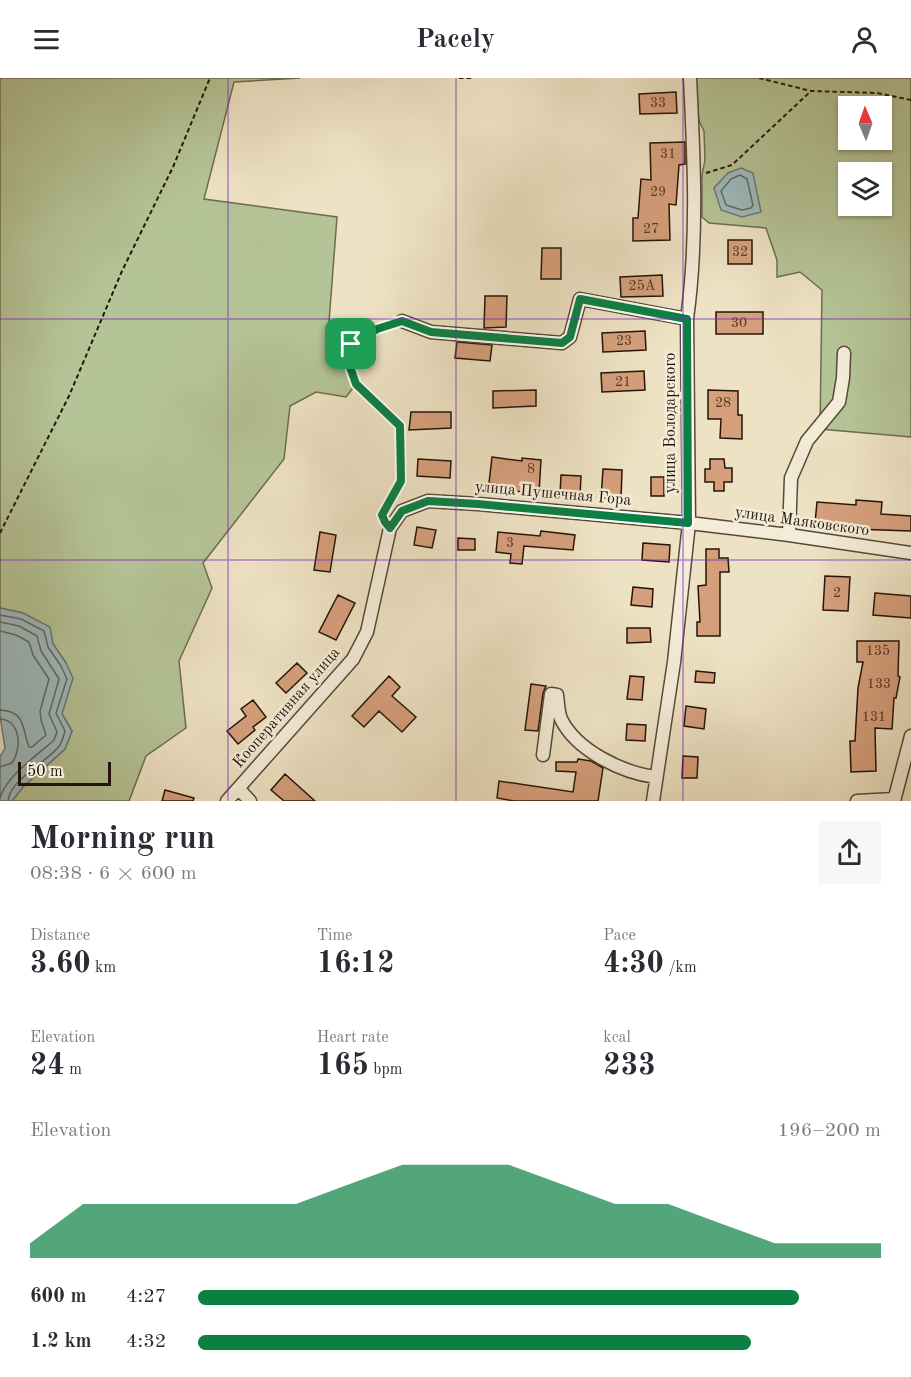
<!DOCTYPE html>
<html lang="en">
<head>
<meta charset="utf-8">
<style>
	:root { --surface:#fff; --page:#f7f7f7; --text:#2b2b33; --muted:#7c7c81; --accent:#0b8043 }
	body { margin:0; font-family:"Old Standard TT",serif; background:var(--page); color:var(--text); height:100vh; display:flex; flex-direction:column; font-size:22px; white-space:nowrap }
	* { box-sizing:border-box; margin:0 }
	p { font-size:20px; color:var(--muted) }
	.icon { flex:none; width:33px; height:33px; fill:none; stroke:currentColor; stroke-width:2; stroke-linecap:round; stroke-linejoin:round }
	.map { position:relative; height:723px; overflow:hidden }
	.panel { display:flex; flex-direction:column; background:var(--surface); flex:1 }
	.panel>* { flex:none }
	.needle { width:39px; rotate:358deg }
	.controls { position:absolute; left:838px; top:18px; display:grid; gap:12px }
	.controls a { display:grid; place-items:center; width:54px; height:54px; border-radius:0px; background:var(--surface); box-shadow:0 2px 4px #0004; font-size:30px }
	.scale { position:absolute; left:18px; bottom:15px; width:93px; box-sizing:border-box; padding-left:6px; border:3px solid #261408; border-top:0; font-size:16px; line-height:21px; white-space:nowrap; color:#261408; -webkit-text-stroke:4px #f3ecd8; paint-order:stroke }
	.pin { position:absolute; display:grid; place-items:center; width:51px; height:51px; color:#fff; margin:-26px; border-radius:12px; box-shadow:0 3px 9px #0006 }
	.round { display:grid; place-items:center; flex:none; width:63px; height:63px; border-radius:0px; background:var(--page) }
	.summary { display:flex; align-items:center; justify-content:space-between; height:102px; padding:0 30px }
	h1 { font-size:33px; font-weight:700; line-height:45px }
	.figures { display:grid; grid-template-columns:repeat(3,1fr); gap:9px; height:102px; padding:6px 30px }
	.figures div { display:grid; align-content:center }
	.figures b { font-size:30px; font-weight:700 }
	.figures small { font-size:16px; font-weight:400 }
	.figures p { font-size:16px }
	.chart { height:168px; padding:12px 30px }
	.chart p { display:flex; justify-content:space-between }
	.chart svg { width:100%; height:108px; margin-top:6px; fill:var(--accent); opacity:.7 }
	ul { padding:0 30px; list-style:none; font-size:20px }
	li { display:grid; grid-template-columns:96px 72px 1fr; align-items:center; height:45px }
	li i { height:15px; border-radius:8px; background:var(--accent) }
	header { display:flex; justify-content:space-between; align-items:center; height:78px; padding:0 30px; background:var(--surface); font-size:27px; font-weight:700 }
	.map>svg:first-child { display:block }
</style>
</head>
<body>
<header><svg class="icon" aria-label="menu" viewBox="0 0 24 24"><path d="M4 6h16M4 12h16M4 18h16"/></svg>Pacely<svg class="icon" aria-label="person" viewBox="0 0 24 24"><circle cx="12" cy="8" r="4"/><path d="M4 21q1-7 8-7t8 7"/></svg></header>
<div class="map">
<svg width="911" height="723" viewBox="0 0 911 723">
	<rect width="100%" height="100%" fill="#ede2c3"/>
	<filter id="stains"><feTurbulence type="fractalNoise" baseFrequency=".00333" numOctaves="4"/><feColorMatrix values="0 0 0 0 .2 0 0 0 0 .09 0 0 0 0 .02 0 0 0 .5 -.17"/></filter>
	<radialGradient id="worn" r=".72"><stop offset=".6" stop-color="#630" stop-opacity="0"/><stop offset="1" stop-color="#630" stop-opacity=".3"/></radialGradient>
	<path fill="#b5c496" stroke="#6e6c4f" stroke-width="1.5" fill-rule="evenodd" d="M0,0H300L234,4L204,121L337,139L329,244L351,250L350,289L356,306L346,319L316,314L290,328L284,381L203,485L212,510L179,583L186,650L146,678L129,723H12L23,709L65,671L72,653L62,636L66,585L53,566L23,535L0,530Z
		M695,0H911V359L820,351L822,212L800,194L777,199V182L766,150L709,145L702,139V97L705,82L704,53L699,43ZM849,28H882V62H849ZM849,94H882V128H849Z"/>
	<path fill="#9dbbbe" stroke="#6d7875" stroke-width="1.5" d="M741,90L753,95L761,134L742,139L721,132L714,110L728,95Z
		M0,530L23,535L50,549L53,566L66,585L73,600L62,636L72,653L65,671L23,709L12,723H0V679L5,670L0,638Z"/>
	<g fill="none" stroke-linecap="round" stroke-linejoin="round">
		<path stroke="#626863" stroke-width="1.5" d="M740,97L747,101L753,127L751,130L742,132L726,127L721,113L731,101Z
			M0,537L21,541L44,553L48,569L61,588L67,601L56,635L65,653C64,657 62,663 60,667C48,684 10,701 8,723
			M0,544L19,548L37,558L41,573L59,601L49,636L57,654L54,662C38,677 6,698 0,720
			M0,553L16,557L29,564L33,577L49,601L40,633L41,642L46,657L32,669H29C22,651 26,633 0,632
			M0,641C21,642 22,671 12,685L0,689"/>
	</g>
	<path fill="#d59f7b" stroke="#261408" stroke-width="1.5" d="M676,14L677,35L640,36L639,16Z
		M685,64V86L679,87L676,127L669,126L670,162L633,163V140H638L641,101L651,102L650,65Z
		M728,162H752V186H728Z
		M542,170H561V201H541Z
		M662,197L663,218L621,219L620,199Z
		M485,218H507L506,249L484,250Z
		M716,234H763V256H716Z
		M645,253L646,272L603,274L602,255Z
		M457,264L492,267L490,283L455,280Z
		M644,293L645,312L602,314L601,295Z
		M536,312V328L493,330V313Z
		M708,312L738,313V337H742V361L720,360L721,341H708Z
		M411,334H451V350L409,352Z
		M492,379L522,383V380L541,382L539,415L511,413V408L489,405Z
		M418,381L451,383L450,400L417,398Z
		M710,381H724L725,390H732V404H724V413H714V404H705V391H710Z
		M603,391L622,392L621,421L601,420Z
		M561,397L581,398L580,417L560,416Z
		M651,399H664V418H651Z
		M856,422L882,424L881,436L911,438V453L854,451L855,448L815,445L817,424L856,427Z
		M417,449L436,452L432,470L414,467Z
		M541,453L575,457L573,472L524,468L522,486L510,485L511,476L496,474L498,454L540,458Z
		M320,454L336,457L330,494L314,492Z
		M458,460L475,461V472H458Z
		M643,465L670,467L669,484L642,482Z
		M706,471H719V480H728L729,494H720V558H697V544H700L698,508L706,507Z
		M825,498L850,499L848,533L823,532Z
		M633,509L653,511L652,529L631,527Z
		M875,515L911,518V540L873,537Z
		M338,517L355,525L336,562L319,554Z
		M627,550H650L651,564L627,565Z
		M857,563H899L898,598L900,599L896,620H894L892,651L875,650L876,693L851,694L850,663H855L858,610L863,584H857Z
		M297,585L307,595L286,615L276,605Z
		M696,593L715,595L714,605L695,604Z
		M389,598L400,609L392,618L416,639L402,654L379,633L364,649L352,638Z
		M630,598L644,599L642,622L627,621Z
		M531,606L546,608L543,615L538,653L525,652Z
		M253,622L266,639L253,649L255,652L238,666L227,653L246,638L241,631Z
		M686,628L706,631L704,651L684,648Z
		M627,646L646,647L645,663L626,662Z
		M683,678L698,679L697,700H682Z
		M578,681L591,683L603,690L598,723H514L497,720L499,703L573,714L576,694L556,693V684H577Z
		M285,696L315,723H284L271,712Z
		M165,712L194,720L193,723H162Z"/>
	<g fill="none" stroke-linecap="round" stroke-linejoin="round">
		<g stroke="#584837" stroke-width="15">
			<path id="minor" d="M402,243L431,254L562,265L570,259L580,221L687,241
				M789,457L791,400L807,363L839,324L843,300L844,275
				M543,677L551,616L557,617C558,624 558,634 561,641C576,672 622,695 656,699
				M239,711L250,723
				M227,723L353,581L367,554L390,450L402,433L428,423L478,426L689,445L789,457L911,475
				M653,723L674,584L689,445L687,241C698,161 694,80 690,0
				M857,723L894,721
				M894,723L911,658"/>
		</g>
		<path stroke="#261408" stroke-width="2" stroke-dasharray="4.5 3" stroke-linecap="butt" d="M459,0H473
			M759,0L811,13L877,15L911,22
			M706,95L732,87L811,13
			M383,438L384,431L401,403V348L356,306L350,289L351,266L377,251L389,247
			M0,455L69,318L122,193L173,89L210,0"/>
		<use href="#minor" stroke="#f3ecd8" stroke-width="12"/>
	</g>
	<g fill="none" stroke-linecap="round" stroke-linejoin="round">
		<g stroke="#fff" stroke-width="12">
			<path id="route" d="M580,221L687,241L688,445L478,426L428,423L402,433L390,450L385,444L382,437L401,403L400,348L356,306L350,289L351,266L377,251L402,243L431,254L562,265L570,259Z"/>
		</g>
		<use href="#route" stroke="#0b8043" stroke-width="8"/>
	</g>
	<path fill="none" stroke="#7b2cbf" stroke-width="1.5" stroke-opacity="0.55" d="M228,0V723M456,0V723M683,0V723M0,241H911M0,482H911"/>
	<g text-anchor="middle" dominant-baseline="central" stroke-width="5" stroke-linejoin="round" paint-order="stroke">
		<g font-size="14" fill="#523725">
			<text x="658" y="25">33</text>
			<text x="668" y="76">31</text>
			<text x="658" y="114">29</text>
			<text x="651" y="151">27</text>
			<text x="740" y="174">32</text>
			<text x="642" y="208">25А</text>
			<text x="739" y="245">30</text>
			<text x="624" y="263">23</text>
			<text x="623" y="304">21</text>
			<text x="723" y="325">28</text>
			<text x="531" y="391">8</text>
			<text x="510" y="465">3</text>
			<text x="837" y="515">2</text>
			<text x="878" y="573">135</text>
			<text x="879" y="606">133</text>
			<text x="874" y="639">131</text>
		</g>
		<g font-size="16" fill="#261408" stroke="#f3ecd8">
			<text transform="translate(671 345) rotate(-90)">улица Володарского</text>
			<text transform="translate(553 416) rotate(5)">улица Пушечная Гора</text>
			<text transform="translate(802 444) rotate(8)">улица Маяковского</text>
			<text transform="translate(287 630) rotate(-49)">Кооперативная улица</text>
		</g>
	</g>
	<rect width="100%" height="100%" filter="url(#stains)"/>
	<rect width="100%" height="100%" fill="url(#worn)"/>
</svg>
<div class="controls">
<a><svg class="needle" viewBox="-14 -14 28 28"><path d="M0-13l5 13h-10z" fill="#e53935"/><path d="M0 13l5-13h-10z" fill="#7c7c81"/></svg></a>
<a><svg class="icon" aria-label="layers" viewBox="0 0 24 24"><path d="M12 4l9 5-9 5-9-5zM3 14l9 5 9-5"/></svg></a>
</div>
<div class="scale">50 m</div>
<div class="pin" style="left:351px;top:266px;background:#1e9e55"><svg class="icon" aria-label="arrive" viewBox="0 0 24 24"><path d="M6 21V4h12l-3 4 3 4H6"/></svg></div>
</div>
<section class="panel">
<div class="summary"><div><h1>Morning run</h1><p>08:38 · 6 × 600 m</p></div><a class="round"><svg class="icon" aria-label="share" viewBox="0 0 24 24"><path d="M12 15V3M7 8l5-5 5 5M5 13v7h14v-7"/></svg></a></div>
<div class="figures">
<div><p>Distance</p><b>3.60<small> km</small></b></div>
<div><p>Time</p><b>16:12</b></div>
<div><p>Pace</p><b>4:30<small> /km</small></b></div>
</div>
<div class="figures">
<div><p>Elevation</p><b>24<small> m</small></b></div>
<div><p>Heart rate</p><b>165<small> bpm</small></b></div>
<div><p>kcal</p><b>233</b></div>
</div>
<div class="chart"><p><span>Elevation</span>196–200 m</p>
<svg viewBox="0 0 160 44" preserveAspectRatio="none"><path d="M0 44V38L10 22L20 22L30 22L40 22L50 22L60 14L70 6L80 6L90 6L100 14L110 22L120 22L130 30L140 38L150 38L160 38V44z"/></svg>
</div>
<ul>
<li><b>600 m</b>4:27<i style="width:88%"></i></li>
<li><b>1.2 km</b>4:32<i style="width:81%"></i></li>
</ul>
</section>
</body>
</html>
